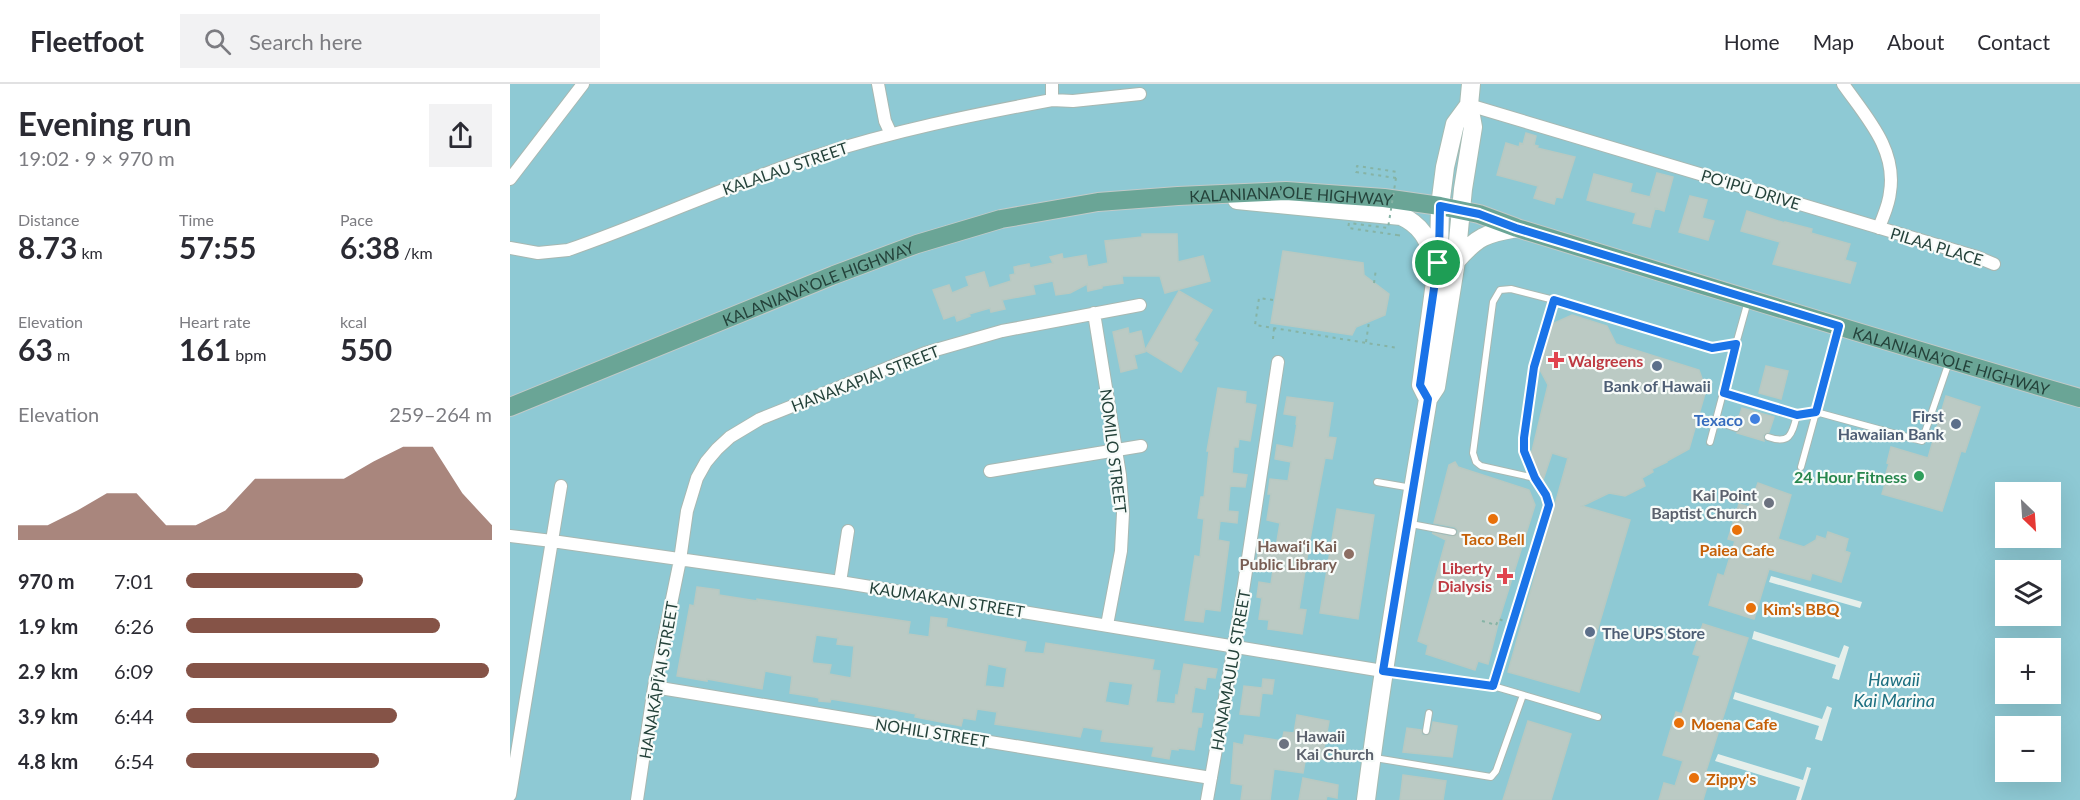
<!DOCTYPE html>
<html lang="en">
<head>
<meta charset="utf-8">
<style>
	:root { --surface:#fff; --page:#f2f2f3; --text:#2b2b33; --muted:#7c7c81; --line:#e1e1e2; --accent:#855347 }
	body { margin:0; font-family:Lato,sans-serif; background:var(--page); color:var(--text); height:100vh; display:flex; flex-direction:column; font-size:22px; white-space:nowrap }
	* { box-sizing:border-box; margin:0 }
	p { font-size:20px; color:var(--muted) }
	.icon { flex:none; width:33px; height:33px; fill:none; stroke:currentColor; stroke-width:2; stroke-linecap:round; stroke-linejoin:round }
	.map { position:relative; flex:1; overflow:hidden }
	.details { display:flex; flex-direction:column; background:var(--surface); width:510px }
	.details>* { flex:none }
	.needle { width:39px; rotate:155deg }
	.buttons { position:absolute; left:1485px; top:398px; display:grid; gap:12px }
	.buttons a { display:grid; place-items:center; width:66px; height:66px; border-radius:0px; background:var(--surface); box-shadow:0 6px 24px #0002; font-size:30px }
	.pin { position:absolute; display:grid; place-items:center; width:51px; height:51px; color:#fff; margin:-26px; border:3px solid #fff; border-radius:50%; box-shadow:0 2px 6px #0007 }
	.round { display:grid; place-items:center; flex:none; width:63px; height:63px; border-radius:0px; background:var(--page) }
	.overview { display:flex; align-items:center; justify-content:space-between; height:102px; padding:0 18px }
	h1 { font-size:33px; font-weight:700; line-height:45px }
	.metrics { display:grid; grid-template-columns:repeat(3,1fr); gap:9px; height:102px; padding:6px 18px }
	.metrics div { display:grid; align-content:center }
	.metrics b { font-size:30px; font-weight:700 }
	.metrics small { font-size:16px; font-weight:400 }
	.metrics p { font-size:16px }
	.chart { height:168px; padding:12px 18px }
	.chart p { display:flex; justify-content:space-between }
	.chart svg { width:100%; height:108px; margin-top:6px; fill:var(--accent); opacity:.7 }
	ul { padding:0 18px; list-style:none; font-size:20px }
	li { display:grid; grid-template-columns:96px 72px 1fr; align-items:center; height:45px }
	li i { height:15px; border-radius:8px; background:var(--accent) }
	header { display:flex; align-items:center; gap:36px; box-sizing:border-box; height:84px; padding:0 30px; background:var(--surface); border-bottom:2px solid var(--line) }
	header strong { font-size:28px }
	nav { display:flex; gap:33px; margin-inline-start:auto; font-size:21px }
	.search { width:420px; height:54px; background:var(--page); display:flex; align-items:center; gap:15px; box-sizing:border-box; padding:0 21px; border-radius:0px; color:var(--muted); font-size:22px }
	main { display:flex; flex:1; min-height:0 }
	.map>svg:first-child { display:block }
</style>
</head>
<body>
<header>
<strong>Fleetfoot</strong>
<div class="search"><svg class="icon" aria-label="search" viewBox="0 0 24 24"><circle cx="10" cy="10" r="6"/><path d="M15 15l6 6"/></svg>Search here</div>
<nav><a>Home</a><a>Map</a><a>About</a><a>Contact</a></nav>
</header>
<main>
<section class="details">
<div class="overview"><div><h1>Evening run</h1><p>19:02 · 9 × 970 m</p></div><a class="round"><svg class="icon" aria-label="share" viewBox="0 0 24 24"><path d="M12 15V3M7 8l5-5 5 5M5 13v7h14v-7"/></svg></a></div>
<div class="metrics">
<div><p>Distance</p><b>8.73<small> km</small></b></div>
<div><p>Time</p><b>57:55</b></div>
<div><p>Pace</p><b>6:38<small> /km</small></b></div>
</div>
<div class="metrics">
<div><p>Elevation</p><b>63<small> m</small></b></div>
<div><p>Heart rate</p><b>161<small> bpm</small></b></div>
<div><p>kcal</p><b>550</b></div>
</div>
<div class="chart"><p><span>Elevation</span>259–264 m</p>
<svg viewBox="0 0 160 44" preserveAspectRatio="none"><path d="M0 44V38L10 38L20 32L30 25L40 25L50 38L60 38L70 32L80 19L90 19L100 19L110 19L120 12L130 6L140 6L150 25L160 38V44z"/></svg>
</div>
<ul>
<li><b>970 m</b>7:01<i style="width:58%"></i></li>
<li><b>1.9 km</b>6:26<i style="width:83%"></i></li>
<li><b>2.9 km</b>6:09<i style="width:99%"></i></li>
<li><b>3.9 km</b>6:44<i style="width:69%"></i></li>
<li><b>4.8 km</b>6:54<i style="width:63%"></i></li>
</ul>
</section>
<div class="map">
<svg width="1570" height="716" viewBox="0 0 1570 716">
	<rect width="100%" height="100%" fill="#e6efeb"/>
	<path fill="#8ec9d4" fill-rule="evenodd" d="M0,0H1570V716H0ZM1496,408H1540V453H1496ZM1496,486H1540V531H1496ZM1496,564H1540V609H1496ZM1496,642H1540V687H1496Z"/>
	<path fill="#e6efeb" d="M1261,492L1352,518L1350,524L1259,498Z
		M1244,547L1329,574L1334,561L1339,563L1329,596L1322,594L1326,581L1242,555Z
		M1225,608L1312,635L1317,622L1322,624L1312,657L1305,655L1309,642L1223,615Z
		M1208,670L1293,696L1297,683L1301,684L1291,716H1286L1290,703L1205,677Z"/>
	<path fill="#bbcac4" stroke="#b8c9c2" stroke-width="1.5" fill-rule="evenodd" d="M1016,49L1026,52L1024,61L1028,62L1027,64L1065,73L1052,114L1046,113L1044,120L1024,114L1028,102L987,91L996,59L1009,63L1010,59L1013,60Z
		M1147,89L1163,93L1154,127L1145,124L1140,143L1123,139L1126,129L1077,116L1084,90L1122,100L1120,108L1140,113Z
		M1180,112L1197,116L1192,134L1204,137L1198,156L1169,148Z
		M1237,127L1275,139V138L1302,145L1301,149L1340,160L1335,176L1346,179L1340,199L1263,180L1270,158L1231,147Z
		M632,150H667L668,178L693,172L700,197L655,209L650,192H612L613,199L592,202V204L578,207L577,200L560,209L546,211L543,197L523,201L525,210L492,216L495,225L481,228L480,224L459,230L460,232L447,237L445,231L434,235L423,206L439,201L442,209L459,202L456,193L474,188L479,204L501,197L500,191L505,190L504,183L519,180L520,184L543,179L540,173L552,170L553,175L576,171L578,183L598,179L595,157L632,153Z
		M773,167L853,179L854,191L879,210L875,231L846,243L842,251L761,239Z
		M669,207L702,226L684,256L688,259L671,288L635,266V268L624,271L627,284L611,288L603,248L618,244L619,250L631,247L635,266Z
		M1062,231L1097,242L1106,260L1189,286L1196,306L1179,365L1157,377V378L1142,385L1143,388L1132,394L1135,402L1115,412L1099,409L1072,422L1120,436L1069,608L998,588L1058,374L1042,369L1033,396L1021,371L1038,301L1029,284L1042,240Z
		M1256,282L1278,287L1271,315L1249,309Z
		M708,304L736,308L735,319L746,321L740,357L729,355L728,363H724L722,389L737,391L735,403L720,402L718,427L728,428L727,439L710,437L708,456L719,458L710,527L695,525L693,538L675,536L685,472L690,473L694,435L688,434L691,413H694L699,367H697Z
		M1436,312L1470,323L1455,368L1451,367L1432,427L1372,410L1375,400L1373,399L1379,380L1377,379L1381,363L1418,374Z
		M777,313L823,319L818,353L826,354L822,375L815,374L800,455L789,525L796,526L792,550L758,545L759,536L749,535L752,514L747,513L749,498L761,500L764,479L747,476L749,460L766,463L770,439L757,436L761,410H758L760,395L778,397L781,378L765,375L767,361L783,364L787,340H786L787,332L774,330Z
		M1232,324L1264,333L1259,348L1253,351L1254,357L1227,349L1231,345L1227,339Z
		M945,378L948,383L1019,406L1025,421L989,536L978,580L968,577L965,586L916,570L918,561L908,557L936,456L922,449L943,453L948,450V446L945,443L924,439L939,381Z
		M1248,399L1281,411L1268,455L1294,463L1306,456L1307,452L1316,455L1318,448L1338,455L1335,467L1340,469L1331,498L1302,489L1300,496L1259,485L1244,535L1199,521L1208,490L1214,492L1225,457L1218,455L1229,420L1239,423Z
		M827,425L864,431L848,535L810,529Z
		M187,503L209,506V511L247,517V515L400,538L398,550L419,553L421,533L437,535L436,543L516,558L514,568L534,570L536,559L644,576L642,586L650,587L646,618L665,620L666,611L668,612L674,580L707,585L705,594L697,593L695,605L685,603L681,629L693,630L691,643H688L684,666L668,664V666L661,665L659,675L642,672L644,663L591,657L593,646L573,643L570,653L485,640L487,628L467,625L465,636L453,634L451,642L405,633L406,630L369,623L321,615L320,618L309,617V614L305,613L280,609L282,592L255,587L252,605L197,595V597L167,592L180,521L184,522ZM306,551L328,554L327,560L344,562L341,594L319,590L321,581L303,579L302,576ZM478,580L497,584L494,604L475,602ZM599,597L623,600L619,622L595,618Z
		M1193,540L1238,554L1196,687L1201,689L1193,716H1149L1154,699L1165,702L1173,677L1153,671L1166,628L1172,630L1190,572L1183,570Z
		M753,595L764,596L762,610L752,609L749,632L730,630L734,602L752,604Z
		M787,631L819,637L812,675L796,672L793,689L764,685L760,716H731L733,701L721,699L724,659L733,661L735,651L772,657L774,648L784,649Z
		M1018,637L1061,650L1041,716H993Z
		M923,638L947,642L942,673L893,668L897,644L911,646L912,651L917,652L921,648Z
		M893,691L936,697L933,716H890Z
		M793,694L828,701L827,714L817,712L816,716H789Z"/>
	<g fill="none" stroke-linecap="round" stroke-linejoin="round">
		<g stroke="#a8b8b2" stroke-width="8">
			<path id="lane" d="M1214,309L1287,331L1306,328L1412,357L1439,278
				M1205,337L1226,344
				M1258,353C1280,361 1282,350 1287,331
				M1200,358L1226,260
				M1291,383L1329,245
				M1025,394L971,382L966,378L963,369L983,218L990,206L1001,205L1044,216L1202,264L1226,260L1238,217
				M867,398L902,404
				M901,440L943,448
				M875,587L983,602L1088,633
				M983,602L1039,421L1036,411L1025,394L1014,367V354L1024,283L1044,216
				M916,647L919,629
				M865,674L981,693L986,687L1013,611"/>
		</g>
		<g stroke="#a8b8b2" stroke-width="14">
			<path id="street" d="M368,0L375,37L381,50
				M1333,0C1356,33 1387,65 1380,108C1379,121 1373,132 1369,144
				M542,16V0
				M959,21L1467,173L1484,180
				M0,95L73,0
				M0,164L28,169L58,166C142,137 222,99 306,72C383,47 462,31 542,16L563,17L630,10
				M584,229L610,391L613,429L611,467L597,541
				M480,387L631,362
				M0,452L42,457L330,498L873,587
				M330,498L338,447
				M144,603L701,694
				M0,711L51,402
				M127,716L144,603L170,476L177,427L187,394L196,378L207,365L220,353L250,335L415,269L492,247L630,221
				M697,716L727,546L768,278"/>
		</g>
		<g stroke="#a4bbb3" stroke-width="20">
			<path id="secondary" d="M727,116L891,132C911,141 917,154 925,174
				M946,177C967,153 976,149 1007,144
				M918,315L911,301L929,169L930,122L935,83L945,40L959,21
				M856,716C873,582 896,448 918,315L926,303L946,177L953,105L963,43L959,21L961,0"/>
		</g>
		<g stroke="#c2cac8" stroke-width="20">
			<g id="primary">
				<path id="s1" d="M0,323L324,191L407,160L491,135L588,118L668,112L776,107L874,114L930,122L969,130L1007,144C1194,201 1382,260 1570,314"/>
			</g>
		</g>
		<path stroke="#86b3a5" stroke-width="2" stroke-dasharray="3 4.5" stroke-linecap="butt" d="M886,94L846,88L847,82L888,88
			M887,151L894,152
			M864,199L866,185
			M763,216L749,214L745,241L888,264
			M763,255L764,244
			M856,258L859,238
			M972,537L986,541"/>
		<use href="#lane" stroke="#fff" stroke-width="6"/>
		<use href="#street" stroke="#fff" stroke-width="12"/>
		<use href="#secondary" stroke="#fff" stroke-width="18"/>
		<use href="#primary" stroke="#6aa596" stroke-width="18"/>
		<path stroke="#86b3a5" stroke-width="2" stroke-dasharray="3 4.5" stroke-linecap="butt" d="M886,94L878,144L839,139L838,144L887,151
			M986,541L989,535L1010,544"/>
	</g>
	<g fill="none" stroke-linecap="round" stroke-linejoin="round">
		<g stroke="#fff" stroke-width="12">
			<path id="route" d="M930,122L969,130L1006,144L1329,242L1306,328L1287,331L1214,309L1226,260L1202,264L1044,216L1024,283L1014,354V367L1025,394L1036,411L1039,421L983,602L873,587L918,315L910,301L929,170Z"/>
		</g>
		<use href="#route" stroke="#1a73e8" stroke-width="8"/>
	</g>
	<g fill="#e0444e" stroke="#f7fbf9" stroke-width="2">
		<path d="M1043 267h6v6h6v6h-6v6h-6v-6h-6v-6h6z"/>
		<path d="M992 483h6v6h6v6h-6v6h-6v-6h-6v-6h6z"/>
	</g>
	<g fill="#5c6f8a" stroke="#f7fbf9" stroke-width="2">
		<circle cx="1147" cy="282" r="6"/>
		<circle cx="1446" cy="340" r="6"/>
		<circle cx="1080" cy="548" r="6"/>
	</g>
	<circle fill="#3f7fe0" stroke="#f7fbf9" stroke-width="2" cx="1245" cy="335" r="6"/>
	<circle fill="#2e9e5b" stroke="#f7fbf9" stroke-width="2" cx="1409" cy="392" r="6"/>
	<g fill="#6b7280" stroke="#f7fbf9" stroke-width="2">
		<circle cx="1259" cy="419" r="6"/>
		<circle cx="774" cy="660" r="6"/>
	</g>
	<g fill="#e8710a" stroke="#f7fbf9" stroke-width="2">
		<circle cx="983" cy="435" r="6"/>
		<circle cx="1227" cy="446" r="6"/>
		<circle cx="1241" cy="524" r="6"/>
		<circle cx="1169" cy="639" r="6"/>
		<circle cx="1184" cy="694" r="6"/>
	</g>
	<circle fill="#8d6e63" stroke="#f7fbf9" stroke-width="2" cx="839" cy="470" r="6"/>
	<g text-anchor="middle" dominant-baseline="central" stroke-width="4.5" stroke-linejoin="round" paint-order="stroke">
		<g font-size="16" fill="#24423a" stroke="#f7fbf9">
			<text transform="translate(275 84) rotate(-19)">KALALAU STREET</text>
			<text transform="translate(1241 105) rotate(17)">PO‘IPŪ DRIVE</text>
			<text stroke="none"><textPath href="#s1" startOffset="818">KALANIANA’OLE HIGHWAY</textPath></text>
			<text transform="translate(1427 162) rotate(17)">PILAA PLACE</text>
			<text stroke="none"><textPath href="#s1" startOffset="332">KALANIANA’OLE HIGHWAY</textPath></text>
			<text stroke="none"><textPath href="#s1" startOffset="1502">KALANIANA’OLE HIGHWAY</textPath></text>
			<text transform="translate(355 294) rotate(-21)">HANAKAPIAI STREET</text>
			<text transform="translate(604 367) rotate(83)">NOMILO STREET</text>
			<text transform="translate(437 515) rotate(9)">KAUMAKANI STREET</text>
			<text transform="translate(720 586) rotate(-80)">HANAMAULU STREET</text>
			<text transform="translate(148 596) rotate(-80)">HANAKĀPĪ‘AI STREET</text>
			<text transform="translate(422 648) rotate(9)">NOHILI STREET</text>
		</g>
		<g font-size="16" font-weight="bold" fill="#be3a42" stroke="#f7fbf9" text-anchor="start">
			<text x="1058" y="276">Walgreens</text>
			<text x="982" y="483" text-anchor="end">Liberty<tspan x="982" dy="18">Dialysis</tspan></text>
		</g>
		<g font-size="16" font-weight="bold" fill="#4e5e75" stroke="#f7fbf9">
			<text x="1147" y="301">Bank of Hawaii</text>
			<text x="1434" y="331" text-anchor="end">First<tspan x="1434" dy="18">Hawaiian Bank</tspan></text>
			<text x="1092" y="548" text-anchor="start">The UPS Store</text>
		</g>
		<g font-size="16" font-weight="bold" fill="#366cbe" stroke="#f7fbf9" text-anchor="end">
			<text x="1233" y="335">Texaco</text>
		</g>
		<g font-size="16" font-weight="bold" fill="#27864d" stroke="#f7fbf9" text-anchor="end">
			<text x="1397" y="392">24 Hour Fitness</text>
		</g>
		<g font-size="16" font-weight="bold" fill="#5b616d" stroke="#f7fbf9" text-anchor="end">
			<text x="1247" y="410">Kai Point<tspan x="1247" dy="18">Baptist Church</tspan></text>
			<text x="786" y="651" text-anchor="start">Hawaii<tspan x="786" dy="18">Kai Church</tspan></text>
		</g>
		<g font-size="16" font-weight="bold" fill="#c56008" stroke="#f7fbf9" text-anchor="start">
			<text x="983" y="454" text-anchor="middle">Taco Bell</text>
			<text x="1227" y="465" text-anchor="middle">Paiea Cafe</text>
			<text x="1253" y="524">Kim's BBQ</text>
			<text x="1181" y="639">Moena Cafe</text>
			<text x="1196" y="694">Zippy's</text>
		</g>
		<g font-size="16" font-weight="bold" fill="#785e54" stroke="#f7fbf9" text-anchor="end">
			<text x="827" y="461">Hawaiʻi Kai<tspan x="827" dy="18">Public Library</tspan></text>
		</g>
		<g font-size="18" font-style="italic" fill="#1c6f80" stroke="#f7fbf9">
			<text x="1384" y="595">Hawaii<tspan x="1384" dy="21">Kai Marina</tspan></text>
		</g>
	</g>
</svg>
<div class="buttons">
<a><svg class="needle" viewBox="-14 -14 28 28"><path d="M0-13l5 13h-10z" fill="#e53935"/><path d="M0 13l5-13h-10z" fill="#7c7c81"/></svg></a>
<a><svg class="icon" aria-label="layers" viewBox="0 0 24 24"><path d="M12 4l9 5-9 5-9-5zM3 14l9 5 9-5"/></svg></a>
<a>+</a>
<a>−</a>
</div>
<div class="pin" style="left:928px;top:179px;background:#1e9e55"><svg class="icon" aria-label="arrive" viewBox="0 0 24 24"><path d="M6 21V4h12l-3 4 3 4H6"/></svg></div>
</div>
</main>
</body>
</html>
